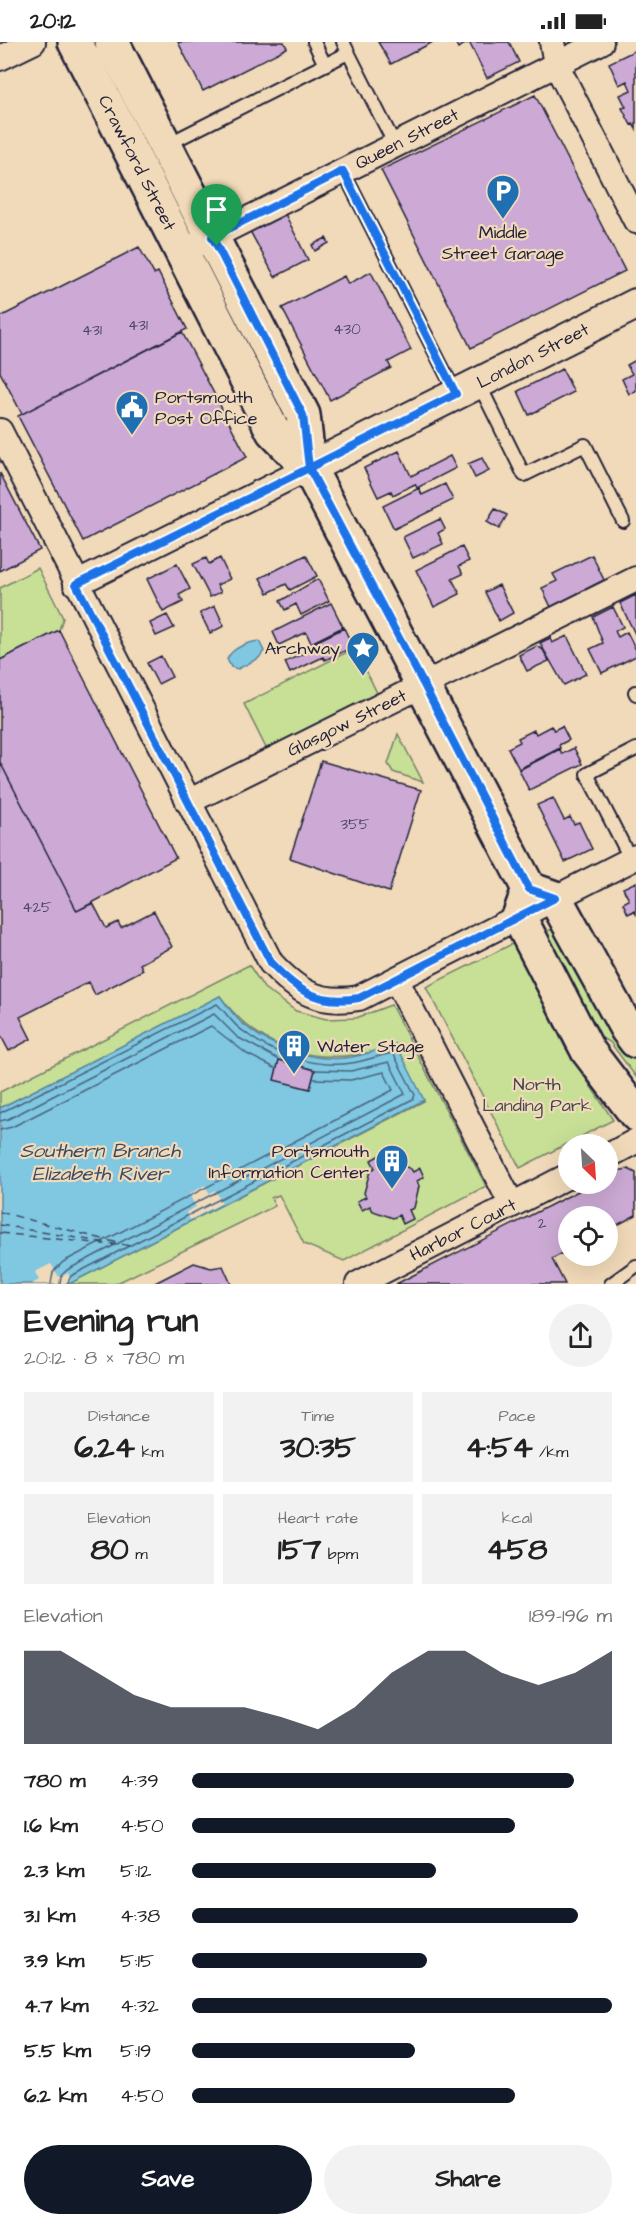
<!DOCTYPE html>
<html lang="en">
<head>
<meta charset="utf-8">
<style>
	:root { --surface:#fff; --page:#f2f2f2; --text:#222; --muted:#767676; --accent:#111827 }
	body { margin:0; font-family:"Architects Daughter",sans-serif; background:var(--page); color:var(--text); height:100vh; display:flex; flex-direction:column; font-size:22px; white-space:nowrap }
	* { box-sizing:border-box; margin:0 }
	p { font-size:20px; color:var(--muted) }
	.icon { flex:none; width:33px; height:33px; fill:none; stroke:currentColor; stroke-width:2; stroke-linecap:round; stroke-linejoin:round }
	.map { position:relative; height:1242px; overflow:hidden }
	.panel { display:flex; flex-direction:column; background:var(--surface); flex:1 }
	.panel>* { flex:none }
	.needle { width:39px; rotate:155deg }
	.tools { position:absolute; left:558px; top:1092px; display:grid; gap:12px }
	.tools a { display:grid; place-items:center; width:60px; height:60px; border-radius:50%; background:var(--surface); box-shadow:0 6px 24px #0002; font-size:30px }
	.pin { position:absolute; display:grid; place-items:center; width:51px; height:51px; color:#fff; margin:-62px -26px; border-radius:50% 50% 50% 0; rotate:-45deg; box-shadow:0 0 6px #0007 }
	.pin .icon { rotate:45deg }
	.round { display:grid; place-items:center; flex:none; width:63px; height:63px; border-radius:32px; background:var(--page) }
	.headline { display:flex; align-items:center; justify-content:space-between; height:102px; padding:0 24px }
	h1 { font-size:33px; font-weight:700; line-height:45px }
	.stats { display:grid; grid-template-columns:repeat(3,1fr); gap:9px; height:102px; padding:6px 24px }
	.stats div { display:grid; align-content:center; border-radius:0px; background:var(--page); text-align:center }
	.stats b { font-size:30px; font-weight:700 }
	.stats small { font-size:16px; font-weight:400 }
	.stats p { font-size:16px }
	.chart { height:168px; padding:12px 24px }
	.chart p { display:flex; justify-content:space-between }
	.chart svg { width:100%; height:108px; margin-top:6px; fill:var(--accent); opacity:.7 }
	.primary-button { display:flex; gap:12px; margin-top:auto; padding:12px 24px }
	.primary-button a { flex:1; height:69px; border-radius:36px; background:var(--accent); color:#fff; font-size:24px; font-weight:700; line-height:69px; text-align:center }
	.primary-button a+a { background:var(--page); color:var(--text) }
	ul { padding:0 24px; list-style:none; font-size:20px }
	li { display:grid; grid-template-columns:96px 72px 1fr; align-items:center; height:45px }
	li i { height:15px; border-radius:8px; background:var(--accent) }
	.status { display:flex; justify-content:space-between; align-items:center; height:42px; padding:0 30px; background:var(--surface); direction:ltr }
	.status svg { height:16px; fill:currentColor }
	.map>svg:first-child { display:block }
</style>
</head>
<body>
<div class="status"><b>20:12</b><svg viewBox="0 0 49 12"><path d="M0 12V9h3v3zM5 12V6h3v6zM10 12V3h3v9zM15 12V0h3v12zM26 1h20v11H26zM47 4h2v5h-2z"/></svg></div>
<div class="map">
<svg width="636" height="1242" viewBox="0 0 636 1242">
	<rect width="100%" height="100%" fill="#f1dab9"/>
	<filter id="ink" filterUnits="userSpaceOnUse"><feTurbulence type="fractalNoise" baseFrequency=".0167" numOctaves="2"/><feDisplacementMap in="SourceGraphic" scale="12" xChannelSelector="R" yChannelSelector="G"/><feConvolveMatrix kernelMatrix="1 2 1 2 8 2 1 2 1" color-interpolation-filters="sRGB"/></filter>
	<g filter="url(#ink)">
		<path fill="#c7e096" stroke="#748168" stroke-width="1.5" d="M38,526L63,576L59,588L0,618V546Z
			M355,606L379,655L268,710L244,662Z
			M398,692L423,740L393,730L388,722Z
			M554,885L636,1015V1035L610,1000L595,993L545,899L547,890Z
			M514,901L565,1005L613,1078L520,1126L426,945Z
			M249,923L264,946L296,969L326,977L356,976L391,963L486,1144L344,1219L304,1202L279,1153L271,1156L275,1164L115,1242H69L424,1059L372,1010C310,1024 257,1005 220,954L0,1066V1050Z"/>
		<path fill="#80c7e1" stroke="#5a859f" stroke-width="1.5" d="M259,599L264,609L259,616L238,627L231,625L227,617C232,606 248,600 259,599Z
			M220,954C227,964 234,974 243,982C271,1006 316,1021 352,1015C367,1012 382,1007 396,1002L424,1058L69,1242H0V1066Z"/>
		<path fill="#f1dab9" d="M205,1143L209,1151L215,1148L222,1161L190,1178L186,1170L196,1165L189,1152Z
			M51,1222L59,1235L68,1231L71,1238L63,1242H32L39,1238L35,1230Z"/>
		<g fill="none" stroke-linecap="round" stroke-linejoin="round">
			<path stroke="#48647d" stroke-width="1.5" d="M0,1071L217,962C226,970 232,982 243,989C272,1012 315,1027 352,1021C366,1019 379,1013 393,1011L415,1053L413,1057L71,1234L67,1242
				M0,1079L8,1077L214,972L237,995L278,1017
				M0,1088L12,1085L211,984L247,1012L275,1026
				M51,1242L53,1230L63,1220L393,1048L384,1030L351,1038L314,1037
				M60,1242L61,1234L67,1228L405,1052L389,1020L351,1029L316,1028"/>
			<path stroke="#3a4b64" stroke-width="1.5" stroke-dasharray="8 6" stroke-linecap="butt" d="M0,1170L129,1204
				M0,1183L119,1203
				M0,1191L113,1203"/>
		</g>
		<path fill="#ccaad5" stroke="#22223b" stroke-width="1.5" d="M178,0H284L287,6L203,49Z
			M378,0H433L391,22Z
			M455,0H509L519,20L487,36L469,0L458,6Z
			M636,8V87L633,82L631,83L622,66L626,65L620,53L631,48L627,39L619,43L609,21Z
			M535,53L625,229L471,306L381,128Z
			M285,172L308,218L275,235L250,189Z
			M326,196L329,201L315,209L312,203Z
			M139,205L154,232L158,230L187,287L22,372L0,330V275Z
			M371,230L411,308L388,320L391,326L330,358L282,266L344,234L348,242Z
			M182,290L247,415L83,499L18,374Z
			M636,318V349L629,352L622,337L632,332L627,323Z
			M562,327L574,350L529,373L518,349Z
			M399,409L411,434L450,414L456,426L417,446L415,442L393,453L391,449L378,455L364,426Z
			M482,416L489,429L475,436L468,422Z
			M0,431L40,508L0,529Z
			M445,442L453,458L394,487L383,464L419,446L422,453Z
			M495,467L507,473L499,487L487,480Z
			M440,477L445,487L438,491L443,502L413,516L403,495Z
			M462,505L469,519L459,524L463,532L452,537L460,552L434,565L416,528Z
			M306,513L317,534L290,548L286,542L268,551L260,536Z
			M592,513L604,538L551,565L542,546L557,539L553,532Z
			M206,516L209,522L220,516L230,537L217,543L221,550L210,555L193,522Z
			M177,522L190,547L179,553L183,560L163,570L147,537Z
			M318,537L329,559L301,573L296,562L285,568L280,559Z
			M499,543L513,571L499,579L485,550Z
			M636,553V594L620,561Z
			M331,561L343,585L311,601L306,590L279,603L273,590Z
			M215,564L224,584L210,591L200,571Z
			M613,565L623,585L615,589L618,595L627,590L636,608V614L602,631L590,607L603,601L593,575Z
			M167,573L174,586L156,594L150,581Z
			M344,586L353,605L325,618L323,615L290,631L285,620L307,610L305,605Z
			M59,588L176,816L77,869L0,720V618Z
			M567,594L586,632L564,643L540,601L550,596L552,601Z
			M537,604L543,608L549,619L527,629L519,613Z
			M161,614L172,635L158,642L147,621Z
			M551,684L554,688L562,684L569,698L559,703L560,706L519,727L508,706L520,700L518,696L534,688L536,692Z
			M574,706L582,722L529,748L519,728L560,707L562,712Z
			M321,719L421,748L389,850L290,816Z
			M0,720L77,869L93,861L106,886L118,880L121,886L154,869L172,905L140,922L143,928L95,953L89,940L20,975L31,997L9,1009L0,992Z
			M553,756L564,778L570,775L574,782L579,780L592,807L565,820L537,763Z
			M636,840V872L634,869L628,872L623,861L629,858L623,846Z
			M279,1018L315,1028L310,1047L274,1038Z
			M380,1113L384,1121L390,1118L411,1127L413,1130L420,1126L424,1135L417,1139L419,1144L414,1166L409,1168L413,1177L403,1182L399,1173L393,1176L373,1169L370,1164L362,1168L357,1159L366,1155L364,1151L370,1129L375,1126L371,1118Z
			M628,1127L636,1131V1173L608,1188V1174H568V1208L552,1217L565,1242H396L592,1142H608V1133L616,1129Z
			M194,1221L211,1226L223,1224L231,1242H153Z"/>
		<g fill="none" stroke-linecap="round" stroke-linejoin="round">
			<g stroke="#22223b" stroke-width="16">
				<path id="service" d="M314,0L325,23
					M343,0L395,103
					M166,103L348,11
					M343,129L456,352
					M479,342L524,433L585,403L623,479
					M635,650L636,652
					M631,818L587,732L636,707
					M611,1242L636,1224"/>
			</g>
			<g stroke="#22223b" stroke-width="28">
				<path id="minor" d="M552,0L556,22L636,179
					M0,16L33,0
					M198,202L601,0
					M0,389L271,921C298,950 319,963 359,956L636,815
					M76,542L309,426
					M188,760L636,537
					M396,937L512,1163
					M608,1114L636,1099
					M358,1242L568,1134"/>
			</g>
			<g stroke="#22223b" stroke-width="34">
				<path id="tertiary" d="M309,426L636,262"/>
			</g>
			<g stroke="#22223b" stroke-width="38">
				<path id="secondary" d="M75,0L273,389L309,426L529,847L555,856L627,987L636,999
					M112,0L303,373L309,426
					M529,847L519,875L588,1009L636,1072"/>
			</g>
			<use href="#service" stroke="#f1dab9" stroke-width="12"/>
			<use href="#minor" stroke="#f1dab9" stroke-width="24"/>
			<use href="#tertiary" stroke="#f1dab9" stroke-width="30"/>
			<use href="#secondary" stroke="#f1dab9" stroke-width="33"/>
		</g>
	</g>
	<g fill="none" stroke-linecap="round" stroke-linejoin="round" filter="url(#ink)">
		<g stroke="#fff" stroke-width="12">
			<path id="route" d="M217,204L303,373L309,426L76,542L271,921C298,950 319,963 359,956L555,856L529,847L424,643L309,426L456,352L343,129L212,195L217,204"/>
		</g>
		<use href="#route" stroke="#1a73e8" stroke-width="8"/>
	</g>
	<defs>
		<g id="parking-pin" transform="scale(1.725)"><path d="M0 17L-7.5 6A9.5 9.5 0 1 1 7.5 6Z" fill="#1f6fb2" stroke="#f1dab9"/><path d="M-3.5-5.5H1a3.5 3.5 0 0 1 0 7H-1V5.5H-3.5ZM-1-3.4V-.6H.8a1.4 1.4 0 0 0 0-2.8Z" fill="#fff"/></g>
		<g id="civic-pin" transform="scale(1.725)"><path d="M0 17L-7.5 6A9.5 9.5 0 1 1 7.5 6Z" fill="#1f6fb2" stroke="#f1dab9"/><path d="M-.6-6.5H3V-4.5H.6V-3L4-1V1h2V6H-6V1h2V-1L-.6-3ZM-1.2 2.5V6h2.4V2.5Z" fill="#fff"/></g>
		<g id="sight-pin" transform="scale(1.725)"><path d="M0 17L-7.5 6A9.5 9.5 0 1 1 7.5 6Z" fill="#1f6fb2" stroke="#f1dab9"/><path d="M0-6L1.8-2.2L6-1.7L2.9 1.2L3.7 5.4L0 3.3L-3.7 5.4L-2.9 1.2L-6-1.7L-1.8-2.2Z" fill="#fff"/></g>
		<g id="building-pin" transform="scale(1.725)"><path d="M0 17L-7.5 6A9.5 9.5 0 1 1 7.5 6Z" fill="#1f6fb2" stroke="#f1dab9"/><path d="M-4-6H4V6H1V3H-1V6H-4ZM-2.5-4.3h1.7v1.8h-1.7ZM.8-4.3h1.7v1.8H.8ZM-2.5-1h1.7V.8h-1.7ZM.8-1h1.7V.8H.8Z" fill="#fff"/></g>
	</defs>
	<g fill-rule="evenodd">
		<use href="#parking-pin" x="503" y="149"/>
		<use href="#civic-pin" x="132" y="365"/>
		<use href="#sight-pin" x="363" y="606"/>
		<use href="#building-pin" x="294" y="1004"/>
		<use href="#building-pin" x="392" y="1119"/>
	</g>
	<g text-anchor="middle" dominant-baseline="central" stroke-width="4.5" stroke-linejoin="round" paint-order="stroke">
		<g font-size="15" fill="#4c4462">
			<text x="138" y="283">431</text>
			<text x="347" y="287">430</text>
			<text x="92" y="288">431</text>
			<text x="355" y="782">355</text>
			<text x="37" y="865">425</text>
			<text x="542" y="1181">2</text>
		</g>
		<g font-size="18" fill="#22223b" stroke="#f1dab9">
			<text transform="translate(407 97) rotate(-27)">Queen Street</text>
			<text transform="translate(137 121) rotate(63)">Crawford Street</text>
			<text transform="translate(533 314) rotate(-27)">London Street</text>
			<text transform="translate(347 681) rotate(-26)">Glasgow Street</text>
			<text transform="translate(463 1188) rotate(-27)">Harbor Court</text>
		</g>
		<g font-size="18" fill="#22223b" stroke="#f1dab9" text-anchor="start">
			<text x="503" y="190" text-anchor="middle">Middle<tspan x="503" dy="21">Street Garage</tspan></text>
			<text x="155" y="355">Portsmouth<tspan x="155" dy="21">Post Office</tspan></text>
			<text x="340" y="606" text-anchor="end">Archway</text>
			<text x="317" y="1004">Water Stage</text>
			<text x="369" y="1109" text-anchor="end">Portsmouth<tspan x="369" dy="21">Information Center</tspan></text>
		</g>
		<g font-size="18" fill="#43484d" stroke="#f1dab9">
			<text x="537" y="1042">North<tspan x="537" dy="21">Landing Park</tspan></text>
		</g>
		<g font-size="20" font-style="italic" fill="#3a4b64" stroke="#f1dab9">
			<text x="100" y="1109">Southern Branch<tspan x="100" dy="23">Elizabeth River</tspan></text>
		</g>
	</g>
</svg>
<div class="tools">
<a><svg class="needle" viewBox="-14 -14 28 28"><path d="M0-13l5 13h-10z" fill="#e53935"/><path d="M0 13l5-13h-10z" fill="#767676"/></svg></a>
<a><svg class="icon" aria-label="locate" viewBox="0 0 24 24"><circle cx="12" cy="12" r="6"/><path d="M12 2v4M12 18v4M2 12h4M18 12h4"/></svg></a>
</div>
<div class="pin" style="left:217px;top:204px;background:#1e9e55"><svg class="icon" aria-label="arrive" viewBox="0 0 24 24"><path d="M6 21V4h12l-3 4 3 4H6"/></svg></div>
</div>
<section class="panel">
<div class="headline"><div><h1>Evening run</h1><p>20:12 · 8 × 780 m</p></div><a class="round"><svg class="icon" aria-label="share" viewBox="0 0 24 24"><path d="M12 15V3M7 8l5-5 5 5M5 13v7h14v-7"/></svg></a></div>
<div class="stats">
<div><p>Distance</p><b>6.24<small> km</small></b></div>
<div><p>Time</p><b>30:35</b></div>
<div><p>Pace</p><b>4:54<small> /km</small></b></div>
</div>
<div class="stats">
<div><p>Elevation</p><b>80<small> m</small></b></div>
<div><p>Heart rate</p><b>157<small> bpm</small></b></div>
<div><p>kcal</p><b>458</b></div>
</div>
<div class="chart"><p><span>Elevation</span>189–196 m</p>
<svg viewBox="0 0 160 44" preserveAspectRatio="none"><path d="M0 44V6L10 6L20 15L30 24L40 29L50 29L60 29L70 33L80 38L90 29L100 15L110 6L120 6L130 15L140 20L150 15L160 6V44z"/></svg>
</div>
<ul>
<li><b>780 m</b>4:39<i style="width:91%"></i></li>
<li><b>1.6 km</b>4:50<i style="width:77%"></i></li>
<li><b>2.3 km</b>5:12<i style="width:58%"></i></li>
<li><b>3.1 km</b>4:38<i style="width:92%"></i></li>
<li><b>3.9 km</b>5:15<i style="width:56%"></i></li>
<li><b>4.7 km</b>4:32<i style="width:100%"></i></li>
<li><b>5.5 km</b>5:19<i style="width:53%"></i></li>
<li><b>6.2 km</b>4:50<i style="width:77%"></i></li>
</ul>
<div class="primary-button"><a>Save</a><a>Share</a></div>
</section>
</body>
</html>
